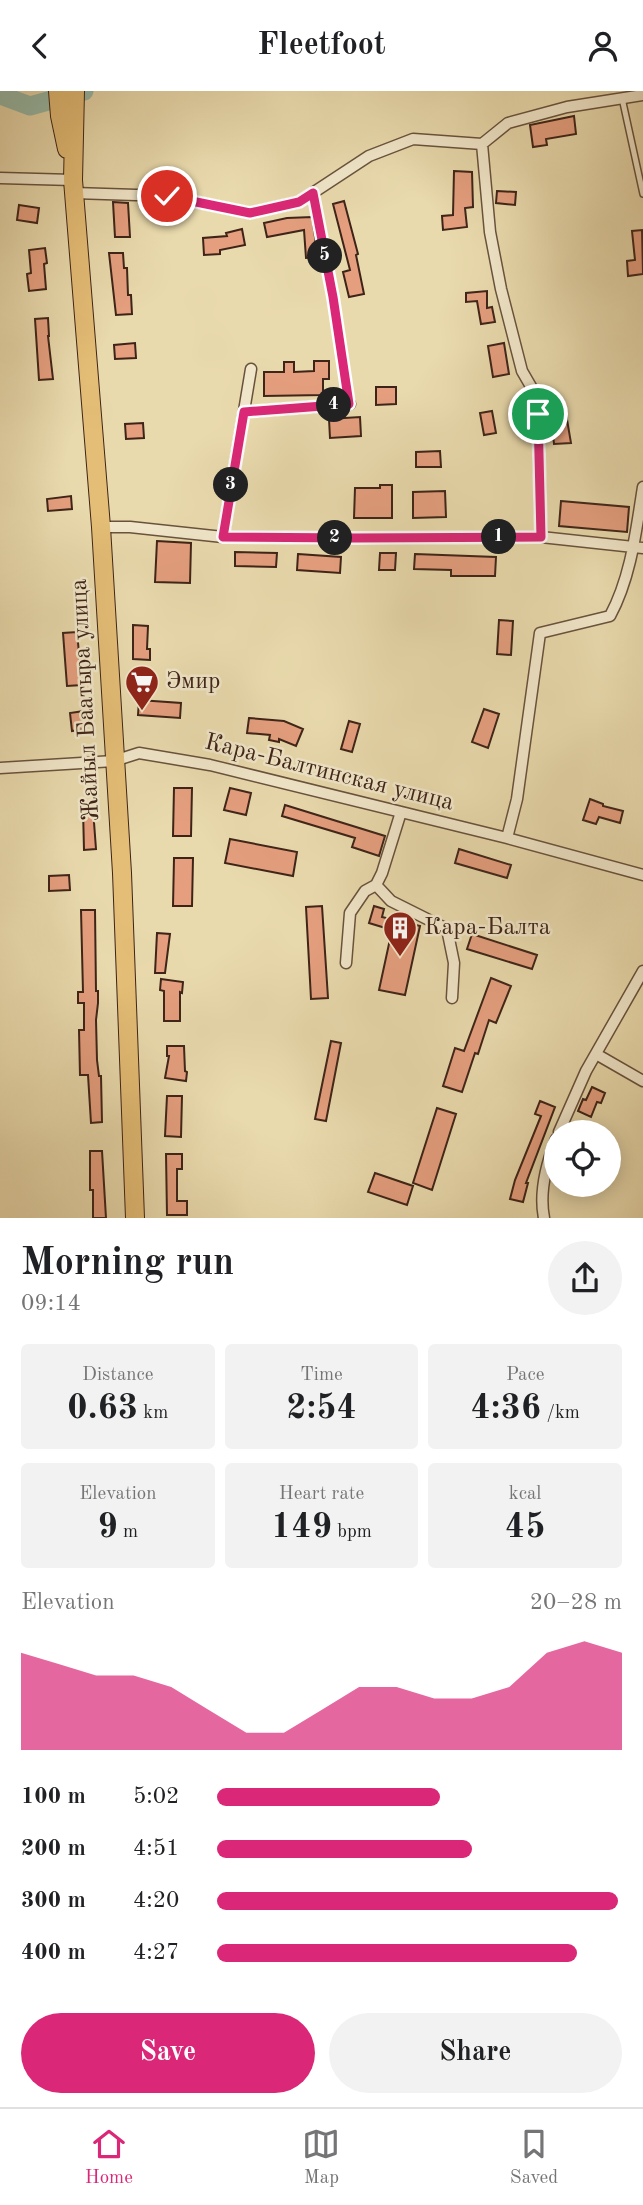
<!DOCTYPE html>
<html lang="en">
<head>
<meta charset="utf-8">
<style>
	:root { --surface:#fff; --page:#f2f2f2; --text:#202124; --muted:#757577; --line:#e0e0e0; --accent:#db2777 }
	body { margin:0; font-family:"Old Standard TT",serif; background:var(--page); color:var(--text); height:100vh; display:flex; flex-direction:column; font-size:26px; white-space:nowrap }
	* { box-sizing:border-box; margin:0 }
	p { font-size:23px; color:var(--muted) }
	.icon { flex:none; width:38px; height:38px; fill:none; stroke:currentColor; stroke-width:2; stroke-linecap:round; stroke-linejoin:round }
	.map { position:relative; height:1127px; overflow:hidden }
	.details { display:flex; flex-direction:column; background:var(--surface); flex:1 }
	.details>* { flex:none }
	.tools { position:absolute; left:544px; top:1029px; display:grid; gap:14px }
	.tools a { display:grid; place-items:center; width:77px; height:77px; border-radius:50%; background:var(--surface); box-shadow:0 4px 18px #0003; font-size:35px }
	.pin { position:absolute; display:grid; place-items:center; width:60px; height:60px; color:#fff; margin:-30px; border:4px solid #fff; border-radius:50%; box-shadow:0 2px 7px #0007 }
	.km { position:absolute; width:35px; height:35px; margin:-18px; border-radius:50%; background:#222; color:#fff; font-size:19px; line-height:35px; text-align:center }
	.round { display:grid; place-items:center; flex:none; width:74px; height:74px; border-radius:37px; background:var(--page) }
	.headline { display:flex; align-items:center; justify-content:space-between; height:119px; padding:0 21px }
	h1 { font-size:38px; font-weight:800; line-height:52px }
	.figures { display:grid; grid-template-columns:repeat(3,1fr); gap:10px; height:119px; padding:7px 21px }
	.figures div { display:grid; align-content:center; border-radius:7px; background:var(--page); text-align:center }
	.figures b { font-size:35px; font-weight:800 }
	.figures small { font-size:19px; font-weight:400 }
	.figures p { font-size:19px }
	.chart { height:196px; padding:14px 21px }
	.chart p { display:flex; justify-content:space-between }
	.chart svg { width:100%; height:126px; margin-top:7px; fill:var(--accent); opacity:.7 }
	.button { display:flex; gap:14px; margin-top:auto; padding:14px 21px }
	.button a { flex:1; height:80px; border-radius:42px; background:var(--accent); color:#fff; font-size:28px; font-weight:800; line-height:80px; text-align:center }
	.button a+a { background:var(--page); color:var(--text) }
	ul { padding:0 21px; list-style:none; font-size:23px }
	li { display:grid; grid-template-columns:112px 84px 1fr; align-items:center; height:52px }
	li i { height:18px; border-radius:9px; background:var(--accent) }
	header { display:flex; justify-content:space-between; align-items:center; height:91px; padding:0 21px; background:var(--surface); font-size:32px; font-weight:800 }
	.menu { display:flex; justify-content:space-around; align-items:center; height:98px; border-top:2px solid var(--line); background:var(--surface); font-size:19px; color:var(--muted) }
	.menu a { display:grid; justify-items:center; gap:4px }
	.menu .active { color:var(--accent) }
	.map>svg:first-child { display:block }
</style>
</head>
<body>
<header><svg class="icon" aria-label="back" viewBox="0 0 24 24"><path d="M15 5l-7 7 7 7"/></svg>Fleetfoot<svg class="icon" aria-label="person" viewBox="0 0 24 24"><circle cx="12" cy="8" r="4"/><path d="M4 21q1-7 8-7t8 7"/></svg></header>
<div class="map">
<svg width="643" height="1127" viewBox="0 0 643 1127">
	<rect width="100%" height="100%" fill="#e9daad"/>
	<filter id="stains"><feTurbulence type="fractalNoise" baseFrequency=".00286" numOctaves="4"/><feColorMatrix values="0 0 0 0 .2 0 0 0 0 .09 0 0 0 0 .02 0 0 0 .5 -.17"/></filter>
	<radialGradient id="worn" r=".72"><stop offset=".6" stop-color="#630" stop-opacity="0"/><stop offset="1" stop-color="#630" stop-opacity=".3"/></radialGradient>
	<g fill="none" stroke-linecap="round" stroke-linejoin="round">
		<path stroke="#97bba9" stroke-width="19" d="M0,4L30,15L84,0"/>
	</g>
	<path fill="#e59f7f" stroke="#3e2418" stroke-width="2" d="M574,25L576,43L546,48L547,54L533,56L530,34Z
		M454,80L472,81L473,116L465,117L467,136L443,139L442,125L453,124Z
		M497,100L516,101L515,114L496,112Z
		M344,110L358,163L356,164L364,203L349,206L343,181L350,179L333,113Z
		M113,111L128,112L130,146H115Z
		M19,114L39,117L37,132L17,129Z
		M312,126L318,166L306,167L304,139L267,146L264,132L287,127Z
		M242,138L245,154L220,159V163L204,164L203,147L227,145L226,142Z
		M642,139L643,183L628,185L627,170L635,169L632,140Z
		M45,157L47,172L44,173L46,198L29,200L27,183L31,182L29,159Z
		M109,162H123L124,177H127L128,204H131L132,223L116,224Z
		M487,200V217L492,216L495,231L481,233L477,210L466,211V202Z
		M48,227L49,245H48L53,288L39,289L35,228Z
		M135,252L136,267L115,268L114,254Z
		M504,252L509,283L493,286L488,255Z
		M314,270H329V288H323V304L264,305V281H284V271H294V281L314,280Z
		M376,296H396V313L376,314Z
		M564,311L571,352L554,353L550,313Z
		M492,320L496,342L484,344L480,322Z
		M360,326L361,345L330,347L329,328Z
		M143,332L144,347L126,348L125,333Z
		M440,360L441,376H416V361Z
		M380,394H392V427H354L355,397H380Z
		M445,400L446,426L413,427V401Z
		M71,405L72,418L48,420L47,408Z
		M561,410L629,416L627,441L559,435Z
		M157,450L191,452L190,492L155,491Z
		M235,461L277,462L276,476L235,475Z
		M380,462H396L395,479H379Z
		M298,463L341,466L340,482L297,479Z
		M415,463L496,466L495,485H451V479L414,478Z
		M499,529L513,530L511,564L497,563Z
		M133,534L148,535L147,558H150V569L133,568Z
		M77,541L82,594L67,595L63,542Z
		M139,609L181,612L180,627L138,624Z
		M484,618L499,623L488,657L472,651Z
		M84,620L86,638L72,640L70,622Z
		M249,627L284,630L303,638L296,655L279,648V651L269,649L270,644L247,642Z
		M349,630L360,633L352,661L341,658Z
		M174,697H192L191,745H173Z
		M230,697L251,702L246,724L224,719Z
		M590,708L603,713V715L623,720L620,732L599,726L596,733L583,729Z
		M285,714L385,745L379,765L352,756L355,747L282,725Z
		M83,718H93L96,758L84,759Z
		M230,748L297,761L293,785L225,772Z
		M459,758L511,774L507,787L455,772Z
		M174,767H193L192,815H173Z
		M69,784L70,799L49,800V785Z
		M322,815L328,907L311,908L306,816Z
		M374,815L384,818L382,826L420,835L405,904L379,899L392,839L369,832Z
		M81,819H95L96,900H98V912L96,929L97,969L99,985H101L102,1031L91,1032L88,984H80L79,939H84V912H78V901H83Z
		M157,842L170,843L165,882H155Z
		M472,843L537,864L532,878L467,858Z
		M491,887L511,895L496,932L489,929L478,963L475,962L462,1001L443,995L455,957L464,960Z
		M161,888L183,891L182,902L180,901V930H164V900L160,899Z
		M331,950L341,952L326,1030L315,1028Z
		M167,955H184L185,980L187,981L186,990L165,987L169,965H167Z
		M592,996L605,1002L601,1012L597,1011L591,1026L578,1020L583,1008L586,1009Z
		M167,1005H182L181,1046L165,1045Z
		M540,1010L555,1016L526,1092H528L523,1111L510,1108L515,1089L541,1025L535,1023Z
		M437,1017L456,1023L432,1099L413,1092Z
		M90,1060H102L106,1127H93V1099H90Z
		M166,1063H182V1078H177V1110H187V1124H167Z
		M375,1082L413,1095L407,1114L368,1101Z"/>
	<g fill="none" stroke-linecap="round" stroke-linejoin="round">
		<g stroke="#69523d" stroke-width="8">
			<path id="service" d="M622,7L643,103
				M313,102L333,206L350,312"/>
		</g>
		<g stroke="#69523d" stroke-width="13">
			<path id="minor" d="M482,53L490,141L501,198L522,280L533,299L538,323L541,446
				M0,87L73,89
				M74,102L167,105L250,122L299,111L369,65L413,48L482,53L508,32L567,16L643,4
				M244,321L350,313
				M101,436H130L223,446L353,447L541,446L643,457
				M223,446L251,278
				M0,677L114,670L139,662L210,674L507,747L643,784
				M507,747L517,708L540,542L610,525C631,486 636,440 643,396
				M376,794L391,810L447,838L454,872L452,907
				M346,872L350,822L365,800L376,794L382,782L401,721
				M596,963L643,990
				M559,1041L586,980L643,880
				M544,1127C539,1102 547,1071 556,1048"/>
		</g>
		<g stroke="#3e2418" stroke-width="20">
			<path id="trunk" d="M58,0L60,25L67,58
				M75,0L73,89L101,436L122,782L135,1127"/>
		</g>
		<use href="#service" stroke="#f1e7ca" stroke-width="5"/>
		<use href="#minor" stroke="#f1e7ca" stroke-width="10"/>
		<use href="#trunk" stroke="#e4bd76" stroke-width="18"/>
	</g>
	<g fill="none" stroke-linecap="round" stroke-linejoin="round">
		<g stroke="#fff" stroke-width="14">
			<path id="route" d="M167,105L250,122L299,111L313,102L333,206L349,313L244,321L223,446L353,447L541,446L538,323"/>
		</g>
		<use href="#route" stroke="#db2777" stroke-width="9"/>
	</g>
	<defs>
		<g id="supermarket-pin" transform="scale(1.75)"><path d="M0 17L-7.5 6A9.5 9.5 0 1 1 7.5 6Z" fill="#8f2418" stroke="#f1e7ca"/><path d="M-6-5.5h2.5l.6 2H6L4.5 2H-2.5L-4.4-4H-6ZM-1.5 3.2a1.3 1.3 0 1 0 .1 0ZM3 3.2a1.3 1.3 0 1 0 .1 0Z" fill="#fff"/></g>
		<g id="building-pin" transform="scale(1.75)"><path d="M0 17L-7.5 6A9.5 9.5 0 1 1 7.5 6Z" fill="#8f2418" stroke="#f1e7ca"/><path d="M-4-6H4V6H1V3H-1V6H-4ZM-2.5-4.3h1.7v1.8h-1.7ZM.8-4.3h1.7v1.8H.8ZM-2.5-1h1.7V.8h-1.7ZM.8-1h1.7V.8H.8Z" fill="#fff"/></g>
	</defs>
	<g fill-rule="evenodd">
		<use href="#supermarket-pin" x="142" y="591"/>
		<use href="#building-pin" x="400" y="837"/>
	</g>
	<g text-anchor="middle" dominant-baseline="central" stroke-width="5" stroke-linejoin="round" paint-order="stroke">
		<g font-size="24" fill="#3e2418" stroke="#f1e7ca" text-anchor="start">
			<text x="166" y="591">Эмир</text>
			<text x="424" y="837">Кара-Балта</text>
		</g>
		<g font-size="24" fill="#3e2418" stroke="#f1e7ca">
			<text transform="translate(86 609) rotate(-93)">Жайыл Баатыра улица</text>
			<text transform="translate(329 682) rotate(14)">Кара-Балтинская улица</text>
		</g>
	</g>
	<rect width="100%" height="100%" filter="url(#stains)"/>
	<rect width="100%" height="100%" fill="url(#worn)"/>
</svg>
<div class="tools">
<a><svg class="icon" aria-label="locate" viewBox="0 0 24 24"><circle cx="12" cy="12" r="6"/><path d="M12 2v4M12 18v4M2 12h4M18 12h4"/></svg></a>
</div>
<div class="pin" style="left:538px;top:323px;background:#1e9e55"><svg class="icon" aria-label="arrive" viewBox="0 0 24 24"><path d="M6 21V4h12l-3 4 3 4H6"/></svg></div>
<div class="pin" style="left:167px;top:105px;background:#d93025"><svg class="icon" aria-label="check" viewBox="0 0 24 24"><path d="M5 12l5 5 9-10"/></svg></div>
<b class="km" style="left:499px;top:446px">1</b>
<b class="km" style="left:335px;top:447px">2</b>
<b class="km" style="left:231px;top:394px">3</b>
<b class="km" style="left:334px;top:314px">4</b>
<b class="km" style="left:325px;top:165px">5</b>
</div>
<section class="details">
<div class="headline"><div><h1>Morning run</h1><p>09:14</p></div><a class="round"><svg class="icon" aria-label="share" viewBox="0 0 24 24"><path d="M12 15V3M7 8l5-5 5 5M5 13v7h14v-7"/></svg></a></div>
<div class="figures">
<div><p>Distance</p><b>0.63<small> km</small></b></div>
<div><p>Time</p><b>2:54</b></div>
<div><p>Pace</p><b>4:36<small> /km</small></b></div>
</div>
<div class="figures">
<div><p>Elevation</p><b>9<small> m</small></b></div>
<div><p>Heart rate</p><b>149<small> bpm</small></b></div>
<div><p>kcal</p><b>45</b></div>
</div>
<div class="chart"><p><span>Elevation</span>20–28 m</p>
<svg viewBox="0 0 160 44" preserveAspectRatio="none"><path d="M0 44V10L10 14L20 18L30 18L40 22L50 30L60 38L70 38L80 30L90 22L100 22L110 26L120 26L130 22L140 10L150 6L160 10V44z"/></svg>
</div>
<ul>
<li><b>100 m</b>5:02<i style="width:55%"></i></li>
<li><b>200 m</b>4:51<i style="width:63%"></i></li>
<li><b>300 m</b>4:20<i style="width:99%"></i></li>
<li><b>400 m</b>4:27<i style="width:89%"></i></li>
</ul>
<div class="button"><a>Save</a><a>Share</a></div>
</section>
<nav class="menu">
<a class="active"><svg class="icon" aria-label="home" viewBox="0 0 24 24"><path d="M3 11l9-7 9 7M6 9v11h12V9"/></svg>Home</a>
<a><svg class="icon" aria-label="map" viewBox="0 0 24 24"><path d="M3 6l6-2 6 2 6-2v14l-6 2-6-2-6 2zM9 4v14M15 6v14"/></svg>Map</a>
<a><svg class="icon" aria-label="saved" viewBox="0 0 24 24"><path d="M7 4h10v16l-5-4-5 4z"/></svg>Saved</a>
</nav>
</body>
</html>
